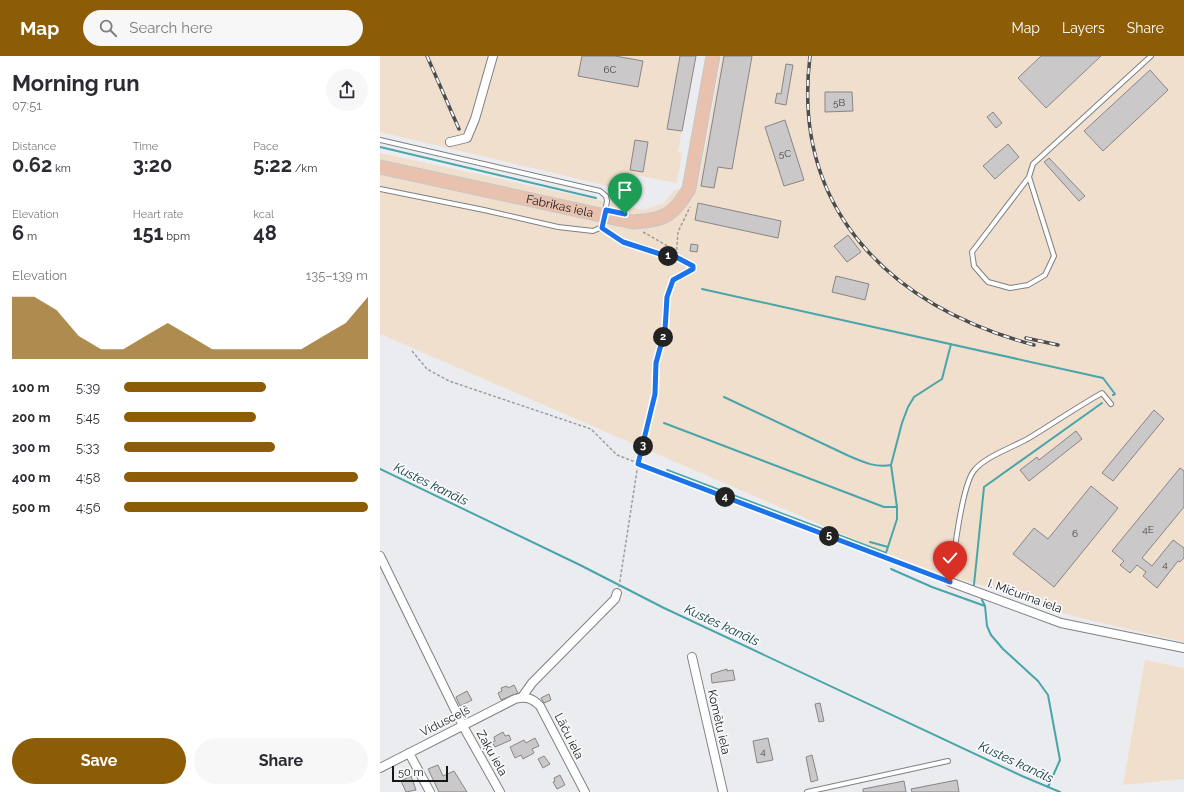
<!DOCTYPE html>
<html lang="en">
<head>
<meta charset="utf-8">
<style>
	:root { --surface:#fff; --page:#f7f7f7; --text:#2b2b33; --muted:#7c7c81; --accent:#8d5c06 }
	body { margin:0; font-family:Raleway,sans-serif; background:var(--page); color:var(--text); height:100vh; display:flex; flex-direction:column; font-size:15px; white-space:nowrap }
	* { box-sizing:border-box; margin:0 }
	p { font-size:13px; color:var(--muted) }
	.icon { flex:none; width:22px; height:22px; fill:none; stroke:currentColor; stroke-width:2; stroke-linecap:round; stroke-linejoin:round }
	.map { position:relative; flex:1; overflow:hidden }
	.side { display:flex; flex-direction:column; background:var(--surface); width:380px }
	.side>* { flex:none }
	.scale { position:absolute; left:12px; bottom:10px; width:56px; box-sizing:border-box; padding-left:4px; border:2px solid #161717; border-top:0; font-size:11px; line-height:14px; white-space:nowrap; color:#161717; -webkit-text-stroke:3px #f9fafc; paint-order:stroke }
	.pin { position:absolute; display:grid; place-items:center; width:34px; height:34px; color:#fff; margin:-41px -17px; border-radius:50% 50% 50% 0; rotate:-45deg; box-shadow:0 0 4px #0007 }
	.pin .icon { rotate:45deg }
	.km { position:absolute; width:20px; height:20px; margin:-10px; border-radius:50%; background:#222; color:#fff; font-size:11px; line-height:20px; text-align:center }
	.round { display:grid; place-items:center; flex:none; width:42px; height:42px; border-radius:21px; background:var(--page) }
	.head { display:flex; align-items:center; justify-content:space-between; height:68px; padding:0 12px }
	h1 { font-size:22px; font-weight:700; line-height:30px }
	.stats { display:grid; grid-template-columns:repeat(3,1fr); gap:6px; height:68px; padding:4px 12px }
	.stats div { display:grid; align-content:center }
	.stats b { font-size:20px; font-weight:700 }
	.stats small { font-size:11px; font-weight:400 }
	.stats p { font-size:11px }
	.chart { height:112px; padding:8px 12px }
	.chart p { display:flex; justify-content:space-between }
	.chart svg { width:100%; height:72px; margin-top:4px; fill:var(--accent); opacity:.7 }
	.primary-button { display:flex; gap:8px; margin-top:auto; padding:8px 12px }
	.primary-button a { flex:1; height:46px; border-radius:24px; background:var(--accent); color:#fff; font-size:16px; font-weight:700; line-height:46px; text-align:center }
	.primary-button a+a { background:var(--page); color:var(--text) }
	ul { padding:0 12px; list-style:none; font-size:13px }
	li { display:grid; grid-template-columns:64px 48px 1fr; align-items:center; height:30px }
	li i { height:10px; border-radius:5px; background:var(--accent) }
	header { display:flex; align-items:center; gap:24px; box-sizing:border-box; height:56px; padding:0 20px; background:var(--accent); color:#fff }
	header strong { font-size:19px }
	nav { display:flex; gap:22px; margin-inline-start:auto; font-size:14px }
	.search { width:280px; height:36px; background:var(--page); display:flex; align-items:center; gap:10px; box-sizing:border-box; padding:0 14px; border-radius:22px; color:var(--muted); font-size:15px }
	main { display:flex; flex:1; min-height:0 }
	.map>svg:first-child { display:block }
</style>
</head>
<body>
<header>
<strong>Map</strong>
<div class="search"><svg class="icon" aria-label="search" viewBox="0 0 24 24"><circle cx="10" cy="10" r="6"/><path d="M15 15l6 6"/></svg>Search here</div>
<nav><a>Map</a><a>Layers</a><a>Share</a></nav>
</header>
<main>
<section class="side">
<div class="head"><div><h1>Morning run</h1><p>07:51</p></div><a class="round"><svg class="icon" aria-label="share" viewBox="0 0 24 24"><path d="M12 15V3M7 8l5-5 5 5M5 13v7h14v-7"/></svg></a></div>
<div class="stats">
<div><p>Distance</p><b>0.62<small> km</small></b></div>
<div><p>Time</p><b>3:20</b></div>
<div><p>Pace</p><b>5:22<small> /km</small></b></div>
</div>
<div class="stats">
<div><p>Elevation</p><b>6<small> m</small></b></div>
<div><p>Heart rate</p><b>151<small> bpm</small></b></div>
<div><p>kcal</p><b>48</b></div>
</div>
<div class="chart"><p><span>Elevation</span>135–139 m</p>
<svg viewBox="0 0 160 44" preserveAspectRatio="none"><path d="M0 44V6L10 6L20 14L30 30L40 38L50 38L60 30L70 22L80 30L90 38L100 38L110 38L120 38L130 38L140 30L150 22L160 6V44z"/></svg>
</div>
<ul>
<li><b>100 m</b>5:39<i style="width:58%"></i></li>
<li><b>200 m</b>5:45<i style="width:54%"></i></li>
<li><b>300 m</b>5:33<i style="width:62%"></i></li>
<li><b>400 m</b>4:58<i style="width:96%"></i></li>
<li><b>500 m</b>4:56<i style="width:100%"></i></li>
</ul>
<div class="primary-button"><a>Save</a><a>Share</a></div>
</section>
<div class="map">
<svg width="804" height="736" viewBox="0 0 804 736">
	<rect width="100%" height="100%" fill="#ebecef"/>
	<path fill="#f1dfce" d="M0,0H316L298,96L302,97L297,127L249,118L248,125L236,132L0,76Z
		M342,0H804V586L692,560L599,528L550,516L0,278V97L264,154L284,147L295,133L317,135Z
		M765,604L804,612V723L743,729Z"/>
	<g fill="none" stroke-linecap="round" stroke-linejoin="round">
		<path stroke="#48a5aa" stroke-width="2" d="M0,91L216,142
			M322,233L723,322L735,338L733,339
			M344,341L469,400C483,406 496,412 511,409
			M284,367L504,451H517
			M0,413L200,509L284,552L642,720L680,736
			M287,414L506,497L517,463V451L511,409L522,367L528,351L534,341L562,323L571,288
			M490,486L508,491
			M511,513L552,531L605,550L607,570L611,579L623,593L658,625L668,639L680,704L668,731
			M594,529L604,431L722,347
			M602,544L605,550"/>
	</g>
	<path fill="#cbc8ca" stroke="#888587" d="M202,0H235L263,5L258,31L198,20Z
		M300,0H316L302,75L287,73Z
		M344,0H372L352,113L338,111L334,132L321,130Z
		M661,0H721L666,52L638,22Z
		M406,8L413,9L406,49L395,47L397,37L401,38Z
		M770,14L788,34L723,95L704,75Z
		M445,36H472L473,55L445,56Z
		M613,56L622,67L616,72L607,61Z
		M405,64L424,124L404,130L385,71Z
		M255,84L268,86L263,116L250,114Z
		M628,88L639,101L615,123L603,110Z
		M669,102L705,140L699,145L664,106Z
		M318,147L401,165L398,182L315,164Z
		M468,179L481,196L467,206L454,190Z
		M311,188L318,189L317,196L310,195Z
		M456,220L489,228L485,244L452,236Z
		M774,354L784,363L733,425L722,417Z
		M696,375L702,383L649,425L640,414L657,401L659,404Z
		M800,412L804,415V451L762,502L772,510L793,484L804,492V502L800,506L798,505L777,532L763,520L766,516L757,509L750,517L740,509L744,505L732,495Z
		M711,430L738,452L674,531L633,498L654,472L668,483Z
		M347,613V615L353,614L355,624L332,627L331,618Z
		M134,629L138,637L121,644L118,637L122,635L121,632L127,630L128,632Z
		M87,635L92,644L80,650L76,641Z
		M169,638L171,644L164,647L161,642Z
		M440,647L444,665L439,666L435,648Z
		M123,676L125,680L129,679L131,684L115,691L112,686L115,685L114,681Z
		M155,682L159,690L152,693L154,697L143,703L141,699L135,702L130,691L144,684L146,687Z
		M388,682L393,704L377,707L373,685Z
		M432,699L438,724L431,726L426,701Z
		M164,700L170,708L163,712L158,703Z
		M58,709L63,720L74,715L87,736H59L48,713Z
		M180,719L185,729L177,733L173,726L175,725L174,722Z
		M31,720L36,734L26,736L21,725Z
		M577,724L579,736H532L531,733Z
		M524,725L526,736H483V733Z"/>
	<g fill="none" stroke-linecap="round" stroke-linejoin="round">
		<g stroke="#7f8082" stroke-width="6">
			<path id="lane" d="M0,84L220,135L226,140L227,145L222,171L213,175L178,171L104,154L0,133
				M649,121L674,200L665,219L648,229L630,232L608,226L594,210L592,196L649,121L653,108L771,0
				M570,526C574,501 581,434 593,416C603,401 634,391 649,382C674,367 697,351 722,337L731,348
				M427,736L568,705"/>
		</g>
		<g stroke="#7f8082" stroke-width="10">
			<path id="street" d="M70,86L87,82L95,63L113,0
				M0,500L83,670L120,736
				M570,526L681,567L804,592
				M312,601L343,736
				M142,641L152,627L235,543L237,537
				M29,697L50,736
				M0,712L135,643C146,640 152,642 160,650L205,736"/>
		</g>
		<g stroke="#c7c7c7" stroke-width="15">
			<g id="primary">
				<path id="s1" d="M0,111L253,166C284,164 293,160 309,133L333,0"/>
			</g>
		</g>
		<path stroke="#9b9c9e" stroke-width="1.5" stroke-dasharray="3 2" stroke-linecap="butt" d="M226,175C242,187 276,198 296,201
			M263,176L286,189L296,201
			M32,295L47,313L69,325L211,373L237,399L563,524
			M239,531L258,408L275,338L276,307L285,274L287,241L293,224L313,213V210L296,201L298,176L310,151"/>
		<use href="#lane" stroke="#fff" stroke-width="4"/>
		<use href="#street" stroke="#fff" stroke-width="8"/>
		<use href="#primary" stroke="#e9c2af" stroke-width="13"/>
		<g stroke="#4c4d4d" stroke-width="3.5">
			<path id="rail" d="M47,0L79,73
				M430,0C411,156 513,251 654,289
				M646,282L678,289"/>
		</g>
		<use href="#rail" stroke="#f9fafc" stroke-width="2" stroke-dasharray="6" stroke-linecap="butt"/>
	</g>
	<g fill="none" stroke-linecap="round" stroke-linejoin="round">
		<g stroke="#fff" stroke-width="8">
			<path id="route" d="M245,158L226,154L222,172L243,186L283,199L296,201L313,210V213L293,224L287,241L285,274L276,307L275,338L258,408L570,526"/>
		</g>
		<use href="#route" stroke="#1a73e8" stroke-width="5"/>
	</g>
	<g text-anchor="middle" dominant-baseline="central" stroke-width="3.5" stroke-linejoin="round" paint-order="stroke">
		<g font-size="10" fill="#434344">
			<text x="230" y="13">6C</text>
			<text x="459" y="46">5B</text>
			<text x="405" y="97">5C</text>
			<text x="768" y="473">4E</text>
			<text x="695" y="477">6</text>
			<text x="785" y="508">4</text>
			<text x="383" y="695">4</text>
		</g>
		<g font-size="12" fill="#161717" stroke="#f9fafc">
			<text stroke="none"><textPath href="#s1" startOffset="184">Fabrikas iela</textPath></text>
			<text transform="translate(645 540) rotate(20)">I. Mičurina iela</text>
			<text transform="translate(65 665) rotate(-27)">Vidusceļš</text>
			<text transform="translate(339 666) rotate(77)">Komētu iela</text>
			<text transform="translate(189 680) rotate(63)">Lāču iela</text>
			<text transform="translate(112 697) rotate(61)">Zaķu iela</text>
		</g>
		<g font-size="13" font-style="italic" fill="#0b383b" stroke="#f9fafc">
			<text transform="translate(51 428) rotate(26)">Kustes kanāls</text>
			<text transform="translate(342 569) rotate(25)">Kustes kanāls</text>
			<text transform="translate(636 706) rotate(25)">Kustes kanāls</text>
		</g>
	</g>
</svg>
<div class="scale">50 m</div>
<div class="pin" style="left:245px;top:158px;background:#1e9e55"><svg class="icon" aria-label="arrive" viewBox="0 0 24 24"><path d="M6 21V4h12l-3 4 3 4H6"/></svg></div>
<div class="pin" style="left:570px;top:526px;background:#d93025"><svg class="icon" aria-label="check" viewBox="0 0 24 24"><path d="M5 12l5 5 9-10"/></svg></div>
<b class="km" style="left:288px;top:200px">1</b>
<b class="km" style="left:283px;top:281px">2</b>
<b class="km" style="left:263px;top:390px">3</b>
<b class="km" style="left:345px;top:441px">4</b>
<b class="km" style="left:449px;top:480px">5</b>
</div>
</main>
</body>
</html>
